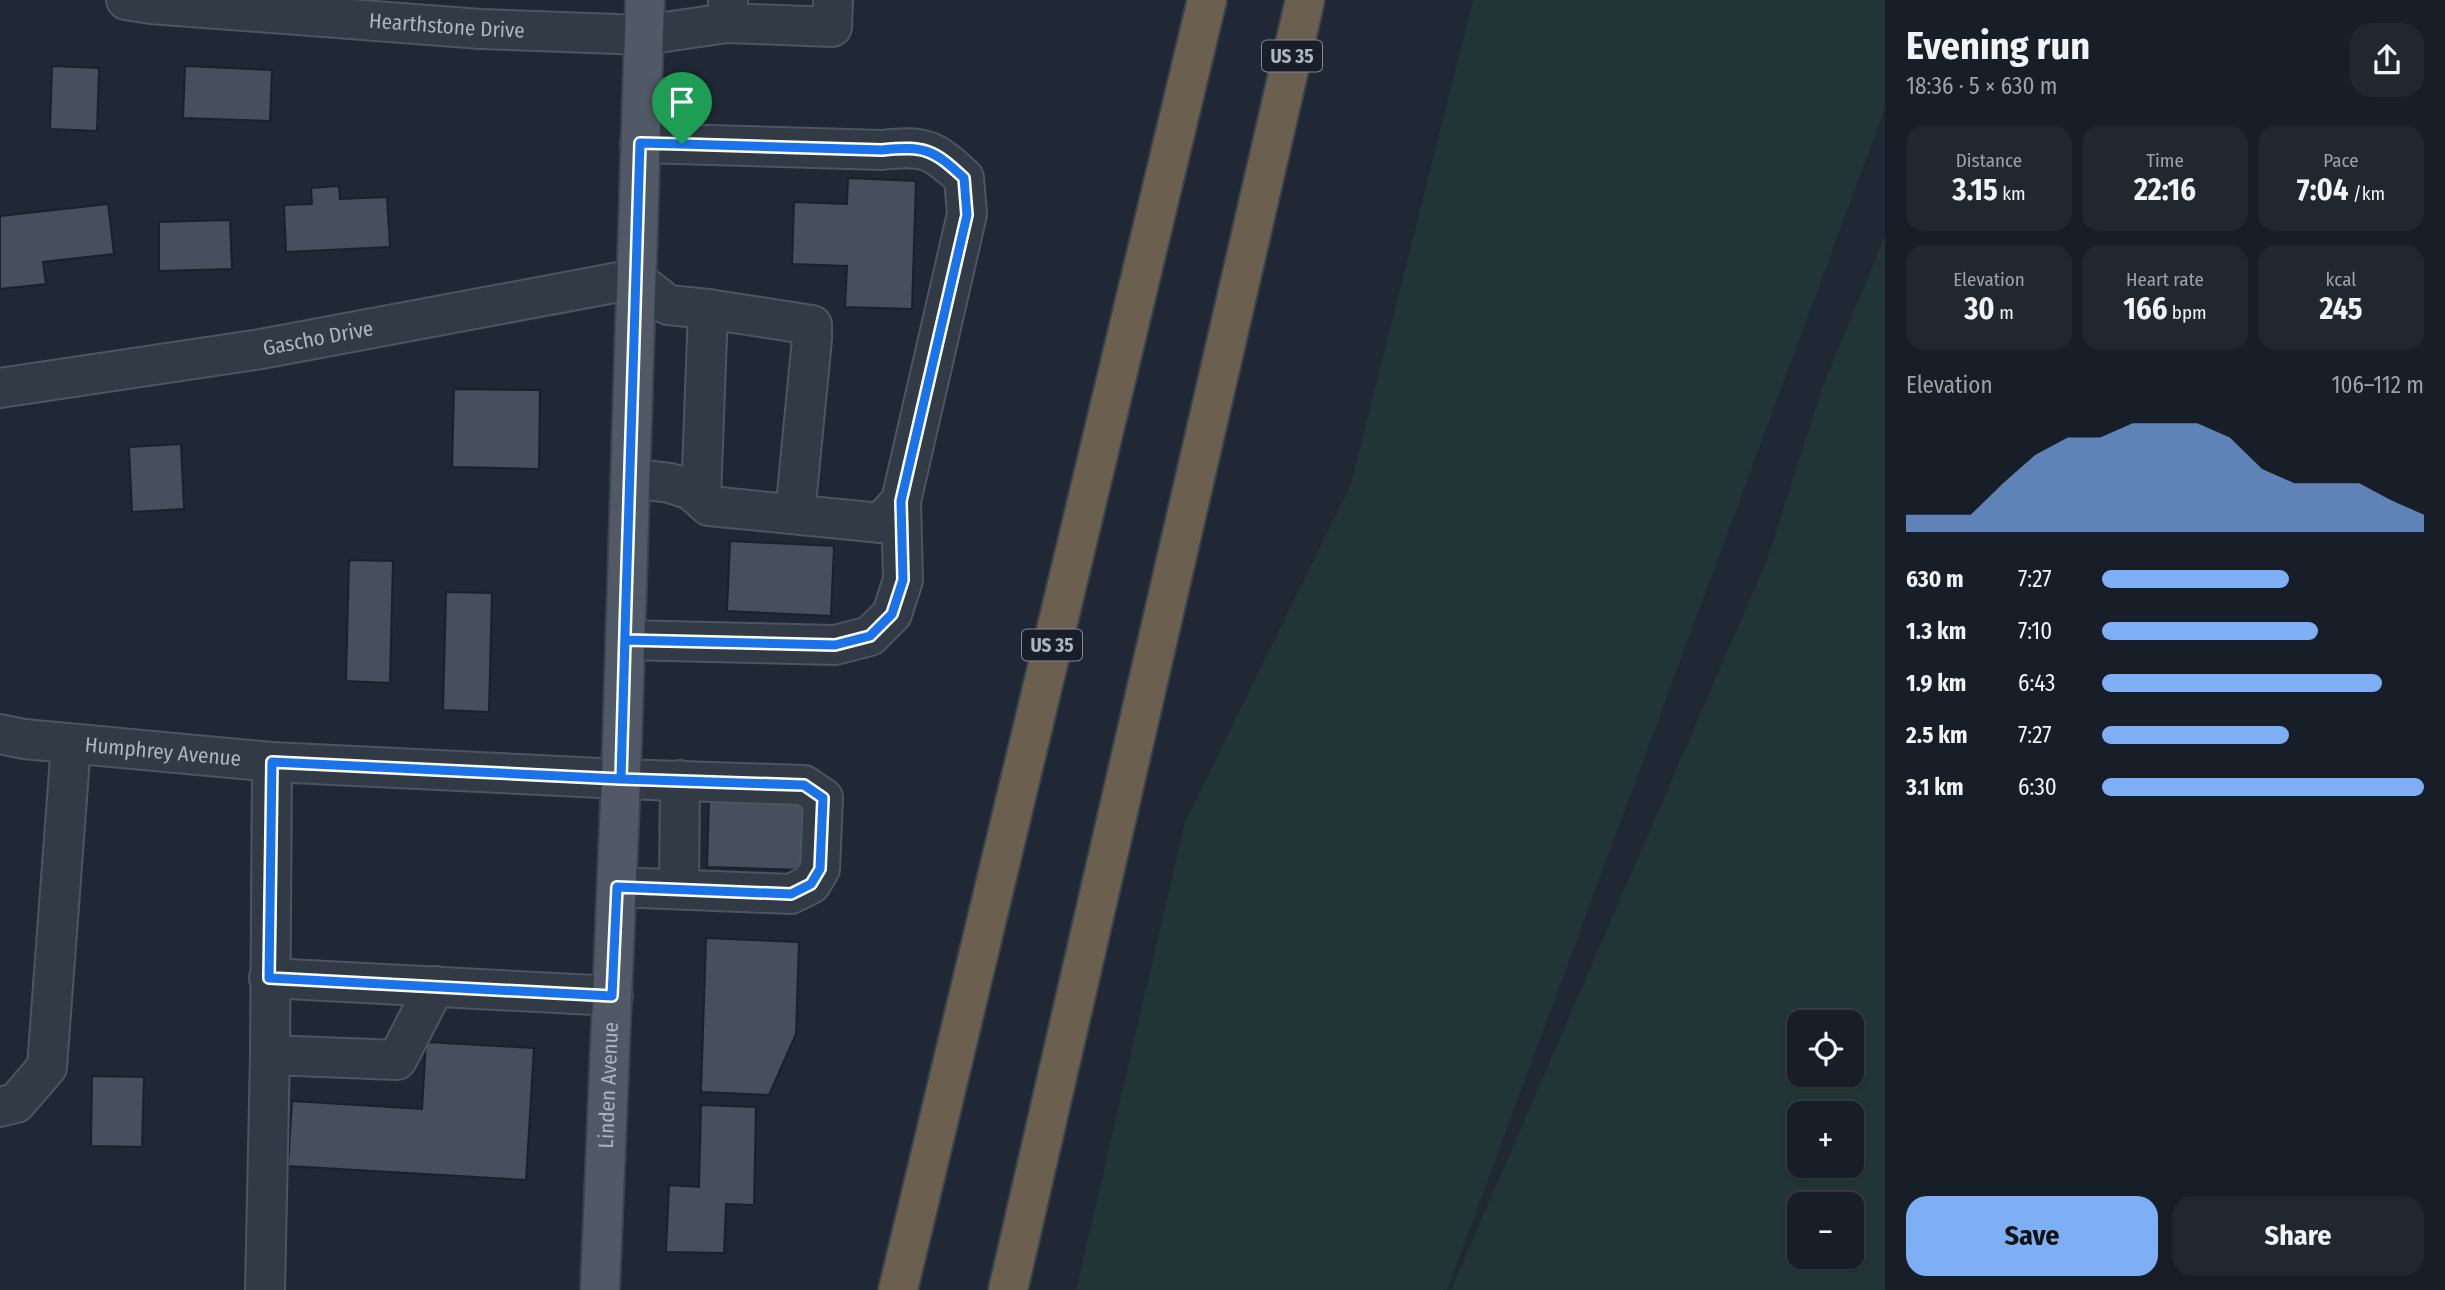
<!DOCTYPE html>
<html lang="en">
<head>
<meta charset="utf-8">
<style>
	:root { --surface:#171e27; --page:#20272f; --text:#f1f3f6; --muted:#9ea2a7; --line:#363c44; --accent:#7eaff5 }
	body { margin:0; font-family:"Fira Sans Condensed",sans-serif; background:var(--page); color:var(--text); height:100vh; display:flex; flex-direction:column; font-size:26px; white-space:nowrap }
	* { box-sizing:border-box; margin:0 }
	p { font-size:23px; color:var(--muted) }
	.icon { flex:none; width:38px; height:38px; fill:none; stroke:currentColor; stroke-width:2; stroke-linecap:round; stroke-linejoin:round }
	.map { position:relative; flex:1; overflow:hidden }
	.drawer { display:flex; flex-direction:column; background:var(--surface); width:560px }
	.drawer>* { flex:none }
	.tools { position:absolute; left:1787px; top:1010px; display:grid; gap:14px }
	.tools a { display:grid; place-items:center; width:77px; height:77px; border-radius:14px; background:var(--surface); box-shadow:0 2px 5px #0004,0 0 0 2px var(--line); font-size:35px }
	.pin { position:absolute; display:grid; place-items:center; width:60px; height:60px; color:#fff; margin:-72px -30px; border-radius:50% 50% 50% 0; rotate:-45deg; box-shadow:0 0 7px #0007 }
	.pin .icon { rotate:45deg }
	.round { display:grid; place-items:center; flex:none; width:74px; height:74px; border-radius:21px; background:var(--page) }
	.head { display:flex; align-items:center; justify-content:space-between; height:119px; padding:0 21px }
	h1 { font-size:38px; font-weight:700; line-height:52px }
	.stats { display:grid; grid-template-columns:repeat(3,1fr); gap:10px; height:119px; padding:7px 21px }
	.stats div { display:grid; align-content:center; border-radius:18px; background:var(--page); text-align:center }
	.stats b { font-size:30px; font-weight:700 }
	.stats small { font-size:19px; font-weight:400 }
	.stats p { font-size:19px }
	.chart { height:196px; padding:14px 21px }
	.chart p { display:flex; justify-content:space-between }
	.chart svg { width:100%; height:126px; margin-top:7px; fill:var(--accent); opacity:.7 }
	.primary-button { display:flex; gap:14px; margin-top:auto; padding:14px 21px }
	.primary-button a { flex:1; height:80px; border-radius:21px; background:var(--accent); color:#111; font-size:28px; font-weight:700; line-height:80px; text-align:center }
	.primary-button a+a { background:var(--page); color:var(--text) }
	ul { padding:0 21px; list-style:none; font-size:23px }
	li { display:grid; grid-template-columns:112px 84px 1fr; align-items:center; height:52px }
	li i { height:18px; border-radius:9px; background:var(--accent) }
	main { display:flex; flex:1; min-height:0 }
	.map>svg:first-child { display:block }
</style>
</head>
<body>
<main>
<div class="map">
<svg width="1885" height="1290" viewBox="0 0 1885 1290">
	<rect width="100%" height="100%" fill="#1f2834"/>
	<path fill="#223536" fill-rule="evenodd" d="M1473,0H1885V108L1447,1290H1076L1185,822L1351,484Z
		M1885,236V1290H1451L1767,560L1823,386ZM1799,1022H1852V1074H1799ZM1799,1113H1852V1166H1799ZM1799,1204H1852V1256H1799Z"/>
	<path fill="#454f5e" stroke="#1a212b" stroke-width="2" d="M52,66L99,68L97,131L50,129Z
		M185,66L272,70L270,121L183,118Z
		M848,178L916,181L912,309L845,307L847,266L792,264L794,202L847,204Z
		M339,186L340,199L387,197L390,247L286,252L284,205L312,204L311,188Z
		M108,204L114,254L43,262L46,284L0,289V216Z
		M230,220L232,269L159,271V222Z
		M454,389L540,390L539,469L452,467Z
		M181,444L184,509L132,512L129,447Z
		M730,541L834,546L831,616L727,611Z
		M349,560L393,561L390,683L346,681Z
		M446,592L492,593L489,712L443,710Z
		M709,799L806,803L804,870L707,867Z
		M706,938L799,942L796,1034L769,1095L701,1092Z
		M426,1042L534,1048L526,1180L288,1166L292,1101L422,1109Z
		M92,1076L144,1077L142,1147L91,1146Z
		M701,1105L756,1107L754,1205L726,1204L724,1253L666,1252L669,1185L699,1187Z"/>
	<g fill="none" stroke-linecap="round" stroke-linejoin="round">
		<g stroke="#4d5560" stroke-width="42">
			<g id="minor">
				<path id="s1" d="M126,0L151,4L481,29L644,35L727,23L728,0"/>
				<path d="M727,23L832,27L833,0"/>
				<path d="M708,309L812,325V339L795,514"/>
				<path id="s2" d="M0,388L261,349L635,279L668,305L708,309L701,498"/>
				<path d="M630,478L670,483L691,490L709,506L881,523L901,501L967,214L964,178C933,149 925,145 882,150L640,143"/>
				<path d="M625,640L835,645L870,636L892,614L903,580L901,501"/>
				<path id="s3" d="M0,734L24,739L272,762L621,779L804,785L823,798L820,869L811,884L791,894L617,887"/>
				<path d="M679,888L680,780"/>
				<path d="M269,978L613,996"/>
				<path d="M270,1055L397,1060L435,986"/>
				<path d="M0,1107L16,1103L47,1067L71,744"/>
				<path d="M265,1290L270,1055L272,762"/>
			</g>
		</g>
		<g stroke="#3c434e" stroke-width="42">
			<g id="major">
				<path id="s4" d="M600,1290L621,779L645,0"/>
			</g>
		</g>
		<g stroke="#3a424c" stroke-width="42">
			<path id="highway" d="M898,1290L1207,0
				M1008,1290L1305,0"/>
		</g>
		<use href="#minor" stroke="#323a45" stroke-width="38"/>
		<use href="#major" stroke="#505965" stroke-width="38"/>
		<use href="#highway" stroke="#6b5f4f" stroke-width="38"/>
	</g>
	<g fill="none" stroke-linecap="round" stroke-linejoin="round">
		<g stroke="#fff" stroke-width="14">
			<path id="route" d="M682,144L640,143C632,355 627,567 621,779L272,762L269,978L612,996L617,887L791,894L811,884L820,869L823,798L804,785L621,779L625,640L835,645L870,636L892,614L903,580L901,501L967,215L964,178C933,149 925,146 882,150L682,144"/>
		</g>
		<use href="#route" stroke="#1a73e8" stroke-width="9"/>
	</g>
	<g text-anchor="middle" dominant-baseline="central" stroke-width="5" stroke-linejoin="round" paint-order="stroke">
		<g fill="#181f29" stroke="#808894" stroke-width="2">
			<rect x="1262" y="40.5" width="60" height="31" rx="5"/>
			<rect x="1022" y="629.5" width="60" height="31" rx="5"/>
		</g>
		<g font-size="19" font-weight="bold" fill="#acb5c2">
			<text x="1292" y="56">US 35</text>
			<text x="1052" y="645">US 35</text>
		</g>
		<g font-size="21" fill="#acb5c2" stroke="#181f29">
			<text stroke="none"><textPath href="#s1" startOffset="322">Hearthstone Drive</textPath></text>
			<text stroke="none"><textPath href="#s2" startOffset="322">Gascho Drive</textPath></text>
			<text stroke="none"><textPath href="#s3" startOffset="164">Humphrey Avenue</textPath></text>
			<text stroke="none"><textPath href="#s4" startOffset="205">Linden Avenue</textPath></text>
		</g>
	</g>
</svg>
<div class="tools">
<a><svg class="icon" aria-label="locate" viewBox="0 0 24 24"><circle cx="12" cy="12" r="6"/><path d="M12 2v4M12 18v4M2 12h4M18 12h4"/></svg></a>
<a>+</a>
<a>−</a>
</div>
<div class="pin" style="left:682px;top:144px;background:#1e9e55"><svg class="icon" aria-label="arrive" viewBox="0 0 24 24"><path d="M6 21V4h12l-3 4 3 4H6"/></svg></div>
</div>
<section class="drawer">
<div class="head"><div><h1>Evening run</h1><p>18:36 · 5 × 630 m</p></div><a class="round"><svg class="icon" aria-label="share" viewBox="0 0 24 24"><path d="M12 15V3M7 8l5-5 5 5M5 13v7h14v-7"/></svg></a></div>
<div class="stats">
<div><p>Distance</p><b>3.15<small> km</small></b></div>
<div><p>Time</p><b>22:16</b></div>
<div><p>Pace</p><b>7:04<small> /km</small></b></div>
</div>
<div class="stats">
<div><p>Elevation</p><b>30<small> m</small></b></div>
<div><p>Heart rate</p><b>166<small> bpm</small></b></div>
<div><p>kcal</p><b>245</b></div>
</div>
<div class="chart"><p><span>Elevation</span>106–112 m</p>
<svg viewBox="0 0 160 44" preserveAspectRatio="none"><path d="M0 44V38L10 38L20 38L30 27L40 17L50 11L60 11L70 6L80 6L90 6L100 11L110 22L120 27L130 27L140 27L150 33L160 38V44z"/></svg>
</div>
<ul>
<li><b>630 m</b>7:27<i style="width:58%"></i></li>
<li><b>1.3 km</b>7:10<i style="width:67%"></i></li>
<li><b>1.9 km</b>6:43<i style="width:87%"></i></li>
<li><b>2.5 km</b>7:27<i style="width:58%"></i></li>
<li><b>3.1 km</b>6:30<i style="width:100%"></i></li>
</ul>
<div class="primary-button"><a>Save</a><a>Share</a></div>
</section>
</main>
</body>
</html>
